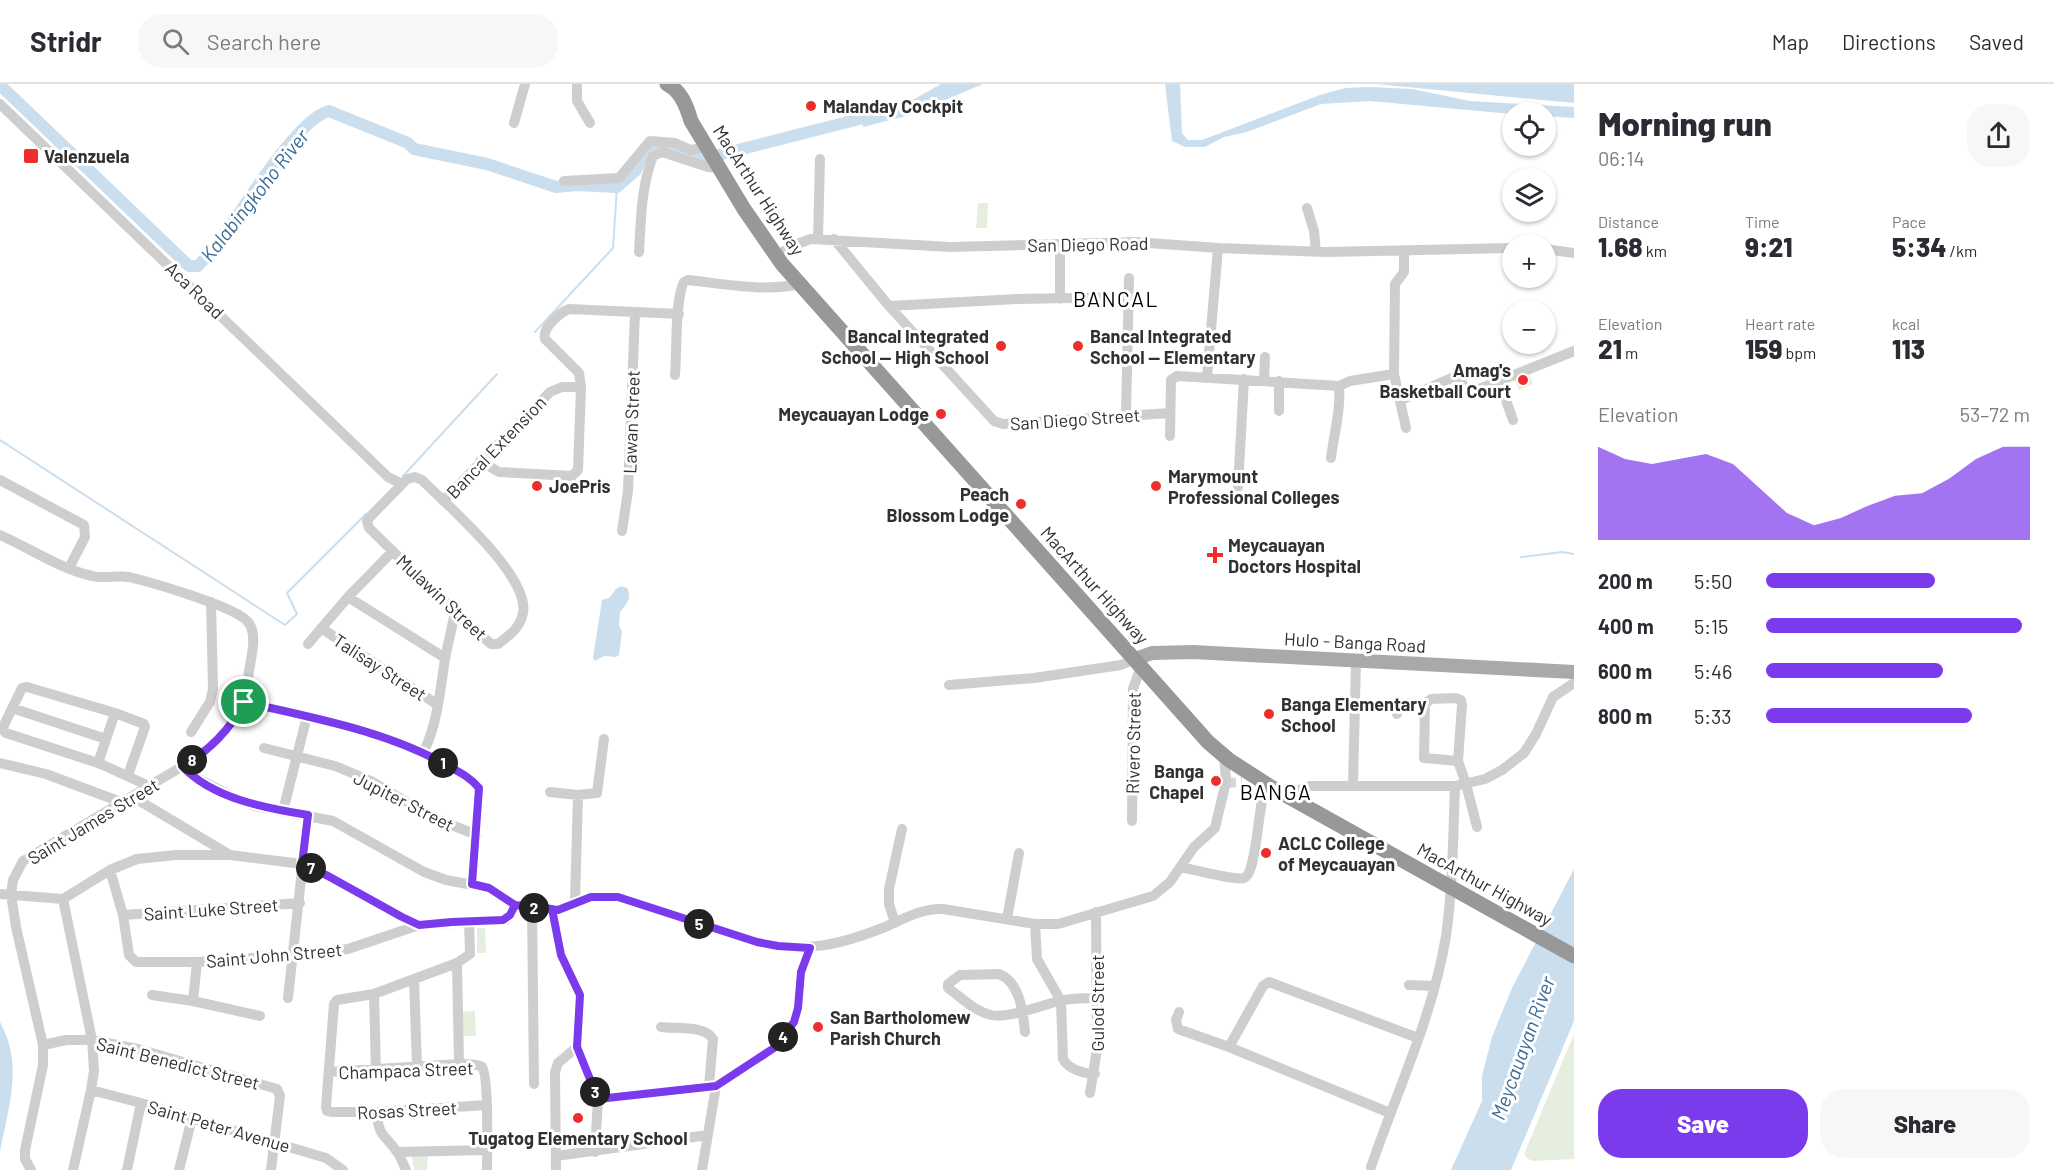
<!DOCTYPE html>
<html lang="en">
<head>
<meta charset="utf-8">
<style>
	:root { --surface:#fff; --page:#f7f7f7; --text:#2b2b33; --muted:#7c7c81; --line:#e1e1e2; --accent:#7c3aed }
	body { margin:0; font-family:Barlow,sans-serif; background:var(--page); color:var(--text); height:100vh; display:flex; flex-direction:column; font-size:22px; white-space:nowrap }
	* { box-sizing:border-box; margin:0 }
	p { font-size:20px; color:var(--muted) }
	.icon { flex:none; width:33px; height:33px; fill:none; stroke:currentColor; stroke-width:2; stroke-linecap:round; stroke-linejoin:round }
	.map { position:relative; flex:1; overflow:hidden }
	.side { display:flex; flex-direction:column; background:var(--surface); width:480px }
	.side>* { flex:none }
	.tools { position:absolute; left:1502px; top:18px; display:grid; gap:12px }
	.tools a { display:grid; place-items:center; width:54px; height:54px; border-radius:50%; background:var(--surface); box-shadow:0 2px 4px #0004; font-size:30px }
	.pin { position:absolute; display:grid; place-items:center; width:51px; height:51px; color:#fff; margin:-26px; border:3px solid #fff; border-radius:50%; box-shadow:0 2px 6px #0007 }
	.km { position:absolute; width:30px; height:30px; margin:-15px; border-radius:50%; background:#222; color:#fff; font-size:16px; line-height:30px; text-align:center }
	.round { display:grid; place-items:center; flex:none; width:63px; height:63px; border-radius:24px; background:var(--page) }
	.overview { display:flex; align-items:center; justify-content:space-between; height:102px; padding:0 24px }
	h1 { font-size:33px; font-weight:800; line-height:45px }
	.metrics { display:grid; grid-template-columns:repeat(3,1fr); gap:9px; height:102px; padding:6px 24px }
	.metrics div { display:grid; align-content:center }
	.metrics b { font-size:26px; font-weight:800 }
	.metrics small { font-size:16px; font-weight:400 }
	.metrics p { font-size:16px }
	.chart { height:168px; padding:12px 24px }
	.chart p { display:flex; justify-content:space-between }
	.chart svg { width:100%; height:108px; margin-top:6px; fill:var(--accent); opacity:.7 }
	.cta { display:flex; gap:12px; margin-top:auto; padding:12px 24px }
	.cta a { flex:1; height:69px; border-radius:24px; background:var(--accent); color:#fff; font-size:24px; font-weight:800; line-height:69px; text-align:center }
	.cta a+a { background:var(--page); color:var(--text) }
	ul { padding:0 24px; list-style:none; font-size:20px }
	li { display:grid; grid-template-columns:96px 72px 1fr; align-items:center; height:45px }
	li i { height:15px; border-radius:8px; background:var(--accent) }
	header { display:flex; align-items:center; gap:36px; box-sizing:border-box; height:84px; padding:0 30px; background:var(--surface); border-bottom:2px solid var(--line) }
	header strong { font-size:28px }
	nav { display:flex; gap:33px; margin-inline-start:auto; font-size:21px }
	.search { width:420px; height:54px; background:var(--page); display:flex; align-items:center; gap:15px; box-sizing:border-box; padding:0 21px; border-radius:24px; color:var(--muted); font-size:22px }
	main { display:flex; flex:1; min-height:0 }
	.map>svg:first-child { display:block }
</style>
</head>
<body>
<header>
<strong>Stridr</strong>
<div class="search"><svg class="icon" aria-label="search" viewBox="0 0 24 24"><circle cx="10" cy="10" r="6"/><path d="M15 15l6 6"/></svg>Search here</div>
<nav><a>Map</a><a>Directions</a><a>Saved</a></nav>
</header>
<main>
<div class="map">
<svg width="1574" height="1086" viewBox="0 0 1574 1086">
	<rect width="100%" height="100%" fill="#fff"/>
	<path fill="#e6eedf" d="M978,119H988L987,144H976Z
		M1528,287L1533,300L1519,306L1513,293Z
		M477,844H485L486,869H477Z
		M475,927L476,952H458L459,928Z
		M1574,950V1075L1532,1077L1527,1074L1524,1070Z
		M428,1071L427,1086H414L412,1072Z"/>
	<path fill="#cadeee" d="M941,0H983L910,31L863,43L860,28L909,18Z
		M1165,0H1180L1182,49L1188,56H1202L1320,11L1345,4L1370,3L1412,5L1470,17L1574,23V34L1545,32V28L1512,30L1370,17L1321,20L1247,48L1224,53L1205,63H1185L1172,57Z
		M1376,0H1574V19Z
		M621,502L627,504C633,514 625,522 620,528L619,541L622,548L619,571L616,573L604,572L595,577L593,574L602,516L609,514L616,505Z
		M1574,785V937L1511,1086H1451L1482,1017V992L1492,953L1512,904Z
		M0,938C24,981 8,1023 0,1068Z"/>
	<g fill="none" stroke-linecap="round" stroke-linejoin="round">
		<path stroke="#cadeee" stroke-width="2" d="M535,248L613,164L617,103
			M0,356L285,541L297,530L287,509L366,430
			M403,392L497,290
			M1521,473L1562,468L1574,470"/>
		<path stroke="#cadeee" stroke-width="12" d="M0,1L189,182H198C204,175 211,168 217,161C239,132 296,35 329,27L408,59L414,65L487,80L556,103L577,101L617,103L636,86L643,70L649,63L672,66L699,76L875,31"/>
		<path stroke="#d6d6d6" stroke-width="10" stroke-dasharray="10 5" stroke-linecap="butt" d="M1226,699L1242,698"/>
		<path stroke="#cecece" stroke-width="10" d="M577,0V17L590,39
			M0,20L388,393L402,400
			M514,39L525,0
			M564,97L619,94L650,57L675,59L691,66L708,63
			M1307,124L1314,147L1316,168
			M818,155L820,75
			M834,155L889,222L994,337L1003,340L1170,329
			M1060,160V215
			M1545,165L1574,169
			M1404,167V188L1395,200L1394,290L1406,344
			M639,168C641,135 641,103 653,72L662,68L708,83L720,84
			M777,172L791,162L811,155L950,163L1135,158L1218,164L1327,168L1512,164
			M889,222L1017,215L1129,213
			M675,291C677,267 675,224 682,203C683,198 684,198 688,196C725,200 764,208 800,200
			M1207,293L1218,164
			M1264,296L1265,273
			M1499,297L1513,336
			M1401,316L1456,292L1460,293L1465,307L1469,309L1574,267
			M1279,327V297
			M1126,331L1129,194
			M1170,352L1171,296L1177,292L1339,302L1350,297L1394,290
			M1331,374C1334,350 1341,326 1339,302
			M480,377L499,388L572,392L578,386L581,303L579,289L545,255C542,244 559,229 569,225L679,230
			M415,393L422,396C447,421 530,492 523,529C520,544 510,551 498,560H491L455,528L369,444L367,437L369,434L407,395Z
			M0,396L84,441L85,453L69,484
			M1238,403L1244,295
			M443,417L550,308L562,303H581
			M622,447L628,407L635,229
			M0,451C30,464 60,485 92,492C104,495 117,491 129,493C150,498 237,523 248,538C258,550 251,573 249,587C248,598 247,609 244,619C235,643 209,664 188,679L23,777L13,796L11,810L16,843L43,961V981L25,1066V1075L31,1086
			M348,513L445,574
			M321,544L438,621
			M308,560L348,513L393,467
			M949,601L1034,594L1121,581L1135,575
			M244,618C313,634 388,647 450,682C461,689 471,694 479,704L472,800
			M1425,620L1424,674L1458,677
			M12,624L106,655
			M115,629L144,640L145,643L128,691
			M1397,630L1398,619L1425,620L1431,615L1455,614L1461,616L1462,621L1458,677L1466,700L1477,743
			M191,648L210,618L213,605L211,518
			M264,664L335,682L371,697L434,734L477,751
			M424,667C438,638 440,606 445,575C448,559 452,544 455,528
			M1224,671L1226,696
			M0,679L46,690L121,718
			M98,679L115,629L27,603L22,604L4,641L3,646L6,649L98,679L103,681L151,703
			M182,682L195,693L233,713L255,722L333,737L424,788L446,796L489,804L515,821L558,826L591,813H618L757,858C809,868 837,862 885,843C903,835 922,824 943,825L1035,840H1058L1153,812L1170,798L1194,763L1215,744L1225,702
			M1353,702L1356,576
			M550,708L578,711L597,709L604,655
			M133,713L230,771
			M1293,716L1300,706L1310,702H1455L1485,695L1502,686L1524,669L1536,650L1553,613L1574,599
			M283,727L307,632
			M1132,737L1133,605L1141,582
			M1180,783C1191,785 1236,797 1244,794C1258,788 1257,718 1267,700
			M110,786L123,831L129,871L136,878H197L294,871L348,865L419,841
			M0,810L63,815
			M63,815L110,786L137,775L176,771H230L302,780L328,792L402,833L419,841L506,836L515,821
			M63,815L92,956L94,987L91,1006L73,1086
			M575,818L578,711
			M532,823L534,1000
			M552,826L561,871L580,911L577,963L558,979L555,988L556,1086
			M123,831L300,819
			M1007,835L1019,769
			M469,837L470,870L457,879L374,910L337,916L334,920L326,1023L327,1027L331,1028H377L487,1021
			M895,839L889,820V805L902,745
			M1035,840L1037,875L1061,917L1063,975C1068,985 1084,990 1095,990
			M457,879L459,980
			M414,895L417,983
			M1409,901L1435,902
			M374,910L376,987
			M152,911L193,917L260,932
			M288,914L308,731
			M193,917L197,878
			M1179,928L1176,936L1178,945L1229,963
			M661,943C676,945 705,941 713,955L709,1002
			M1025,948C1023,928 1020,898 999,890L960,891L948,900V904C962,914 974,927 991,931C1007,935 1043,921 1059,917C1072,914 1084,914 1096,914
			M43,961L66,956H92L138,965L277,1005L280,1012L271,1086
			M577,963L598,1015L595,1068
			M329,988L459,980C465,981 477,979 482,983C489,991 487,1071 487,1086
			M91,1006L141,1019L326,1074L343,1086
			M1090,1009L1097,965L1096,828
			M598,1015L716,1002
			M377,1028C378,1053 385,1050 397,1068C401,1073 403,1080 406,1086
			M1390,1029L1229,963L1263,902L1269,898L1418,954
			M397,1068L487,1066
			M556,1072L708,1051
			M1371,1083C1397,1007 1433,932 1446,852C1453,803 1453,752 1455,702
			M127,1086L141,1019
			M179,1086L192,1034
			M702,1086L716,1002C747,982 791,963 798,923C800,913 800,901 801,891C803,882 807,873 810,864"/>
		<path stroke="#a9a9a9" stroke-width="14" d="M1135,575L1152,569L1193,568L1574,588"/>
		<path stroke="#989898" stroke-width="15" d="M667,0C681,6 687,23 691,37L744,125L782,180L1208,658L1229,676L1271,703L1574,872"/>
	</g>
	<g fill="none" stroke-linecap="round" stroke-linejoin="round">
		<g stroke="#fff" stroke-width="12">
			<path id="route" d="M244,618C313,634 388,647 450,683C461,689 471,694 479,704L472,800L489,804L515,821L552,825L561,871L580,911L577,963L598,1015L716,1002L774,964L794,938L798,924L801,888L810,864L778,862L757,858L618,813H591L558,826L515,821L510,831L503,836L452,838L419,841L402,833L328,792L302,780L308,731C266,724 213,715 182,682C207,669 232,644 244,618"/>
		</g>
		<use href="#route" stroke="#7c3aed" stroke-width="8"/>
	</g>
	<g fill="#ee2e2d" stroke="#fff" stroke-width="2">
		<circle cx="811" cy="22" r="6"/>
		<rect x="23" y="64" width="16" height="16" rx="3"/>
		<circle cx="1001" cy="262" r="6"/>
		<circle cx="1078" cy="262" r="6"/>
		<circle cx="1523" cy="296" r="6"/>
		<circle cx="941" cy="330" r="6"/>
		<circle cx="537" cy="402" r="6"/>
		<circle cx="1156" cy="402" r="6"/>
		<circle cx="1021" cy="420" r="6"/>
		<path d="M1212 462h6v6h6v6h-6v6h-6v-6h-6v-6h6z"/>
		<circle cx="1269" cy="630" r="6"/>
		<circle cx="1216" cy="697" r="6"/>
		<circle cx="1266" cy="769" r="6"/>
		<circle cx="818" cy="943" r="6"/>
		<circle cx="578" cy="1034" r="6"/>
	</g>
	<g text-anchor="middle" dominant-baseline="central" stroke-width="6" stroke-linejoin="round" paint-order="stroke">
		<g font-size="18" font-weight="bold" fill="#313131" stroke="#fff" text-anchor="start">
			<text x="823" y="22">Malanday Cockpit</text>
			<text x="44" y="72">Valenzuela</text>
			<text x="989" y="252" text-anchor="end">Bancal Integrated<tspan x="989" dy="21">School — High School</tspan></text>
			<text x="1090" y="252">Bancal Integrated<tspan x="1090" dy="21">School — Elementary</tspan></text>
			<text x="1511" y="286" text-anchor="end">Amag's<tspan x="1511" dy="21">Basketball Court</tspan></text>
			<text x="929" y="330" text-anchor="end">Meycauayan Lodge</text>
			<text x="1168" y="392">Marymount<tspan x="1168" dy="21">Professional Colleges</tspan></text>
			<text x="549" y="402">JoePris</text>
			<text x="1009" y="410" text-anchor="end">Peach<tspan x="1009" dy="21">Blossom Lodge</tspan></text>
			<text x="1228" y="461">Meycauayan<tspan x="1228" dy="21">Doctors Hospital</tspan></text>
			<text x="1281" y="620">Banga Elementary<tspan x="1281" dy="21">School</tspan></text>
			<text x="1204" y="687" text-anchor="end">Banga<tspan x="1204" dy="21">Chapel</tspan></text>
			<text x="1278" y="759">ACLC College<tspan x="1278" dy="21">of Meycauayan</tspan></text>
			<text x="830" y="933">San Bartholomew<tspan x="830" dy="21">Parish Church</tspan></text>
			<text x="578" y="1054" text-anchor="middle">Tugatog Elementary School</text>
		</g>
		<g font-size="18" fill="#313131" stroke="#fff">
			<text transform="translate(759 106) rotate(57)">MacArthur Highway</text>
			<text transform="translate(1088 160) rotate(-1)">San Diego Road</text>
			<text transform="translate(195 206) rotate(44)">Aca Road</text>
			<text transform="translate(1075 335) rotate(-4)">San Diego Street</text>
			<text transform="translate(631 338) rotate(-88)">Lawan Street</text>
			<text transform="translate(496 363) rotate(-46)">Bancal Extension</text>
			<text transform="translate(1095 501) rotate(48)">MacArthur Highway</text>
			<text transform="translate(442 513) rotate(43)">Mulawin Street</text>
			<text transform="translate(1355 558) rotate(3)">Hulo - Banga Road</text>
			<text transform="translate(380 583) rotate(33)">Talisay Street</text>
			<text transform="translate(1133 659) rotate(-89)">Rivero Street</text>
			<text transform="translate(404 717) rotate(27)">Jupiter Street</text>
			<text transform="translate(93 737) rotate(-31)">Saint James Street</text>
			<text transform="translate(1485 800) rotate(29)">MacArthur Highway</text>
			<text transform="translate(211 825) rotate(-4)">Saint Luke Street</text>
			<text transform="translate(274 871) rotate(-5)">Saint John Street</text>
			<text transform="translate(1097 919) rotate(-90)">Gulod Street</text>
			<text transform="translate(178 979) rotate(14)">Saint Benedict Street</text>
			<text transform="translate(406 986) rotate(-2)">Champaca Street</text>
			<text transform="translate(407 1026) rotate(-3)">Rosas Street</text>
			<text transform="translate(219 1042) rotate(16)">Saint Peter Avenue</text>
		</g>
		<g font-size="20" font-style="italic" fill="#3a6c98" stroke="#fff">
			<text transform="translate(254 111) rotate(-52)">Kalabingkoho River</text>
			<text transform="translate(1522 964) rotate(-70)">Meycauayan River</text>
		</g>
		<g font-size="21" letter-spacing="1.5" fill="#000" stroke="#fff">
			<text x="1116" y="214">BANCAL</text>
			<text x="1276" y="707">BANGA</text>
		</g>
	</g>
</svg>
<div class="tools">
<a><svg class="icon" aria-label="locate" viewBox="0 0 24 24"><circle cx="12" cy="12" r="6"/><path d="M12 2v4M12 18v4M2 12h4M18 12h4"/></svg></a>
<a><svg class="icon" aria-label="layers" viewBox="0 0 24 24"><path d="M12 4l9 5-9 5-9-5zM3 14l9 5 9-5"/></svg></a>
<a>+</a>
<a>−</a>
</div>
<div class="pin" style="left:244px;top:618px;background:#1e9e55"><svg class="icon" aria-label="arrive" viewBox="0 0 24 24"><path d="M6 21V4h12l-3 4 3 4H6"/></svg></div>
<b class="km" style="left:443px;top:679px">1</b>
<b class="km" style="left:534px;top:824px">2</b>
<b class="km" style="left:595px;top:1008px">3</b>
<b class="km" style="left:783px;top:953px">4</b>
<b class="km" style="left:699px;top:840px">5</b>
<b class="km" style="left:311px;top:784px">7</b>
<b class="km" style="left:192px;top:676px">8</b>
</div>
<section class="side">
<div class="overview"><div><h1>Morning run</h1><p>06:14</p></div><a class="round"><svg class="icon" aria-label="share" viewBox="0 0 24 24"><path d="M12 15V3M7 8l5-5 5 5M5 13v7h14v-7"/></svg></a></div>
<div class="metrics">
<div><p>Distance</p><b>1.68<small> km</small></b></div>
<div><p>Time</p><b>9:21</b></div>
<div><p>Pace</p><b>5:34<small> /km</small></b></div>
</div>
<div class="metrics">
<div><p>Elevation</p><b>21<small> m</small></b></div>
<div><p>Heart rate</p><b>159<small> bpm</small></b></div>
<div><p>kcal</p><b>113</b></div>
</div>
<div class="chart"><p><span>Elevation</span>53–72 m</p>
<svg viewBox="0 0 160 44" preserveAspectRatio="none"><path d="M0 44V6L10 11L20 13L30 11L40 9L50 13L60 23L70 33L80 38L90 35L100 30L110 26L120 25L130 19L140 11L150 6L160 6V44z"/></svg>
</div>
<ul>
<li><b>200 m</b>5:50<i style="width:64%"></i></li>
<li><b>400 m</b>5:15<i style="width:97%"></i></li>
<li><b>600 m</b>5:46<i style="width:67%"></i></li>
<li><b>800 m</b>5:33<i style="width:78%"></i></li>
</ul>
<div class="cta"><a>Save</a><a>Share</a></div>
</section>
</main>
</body>
</html>
